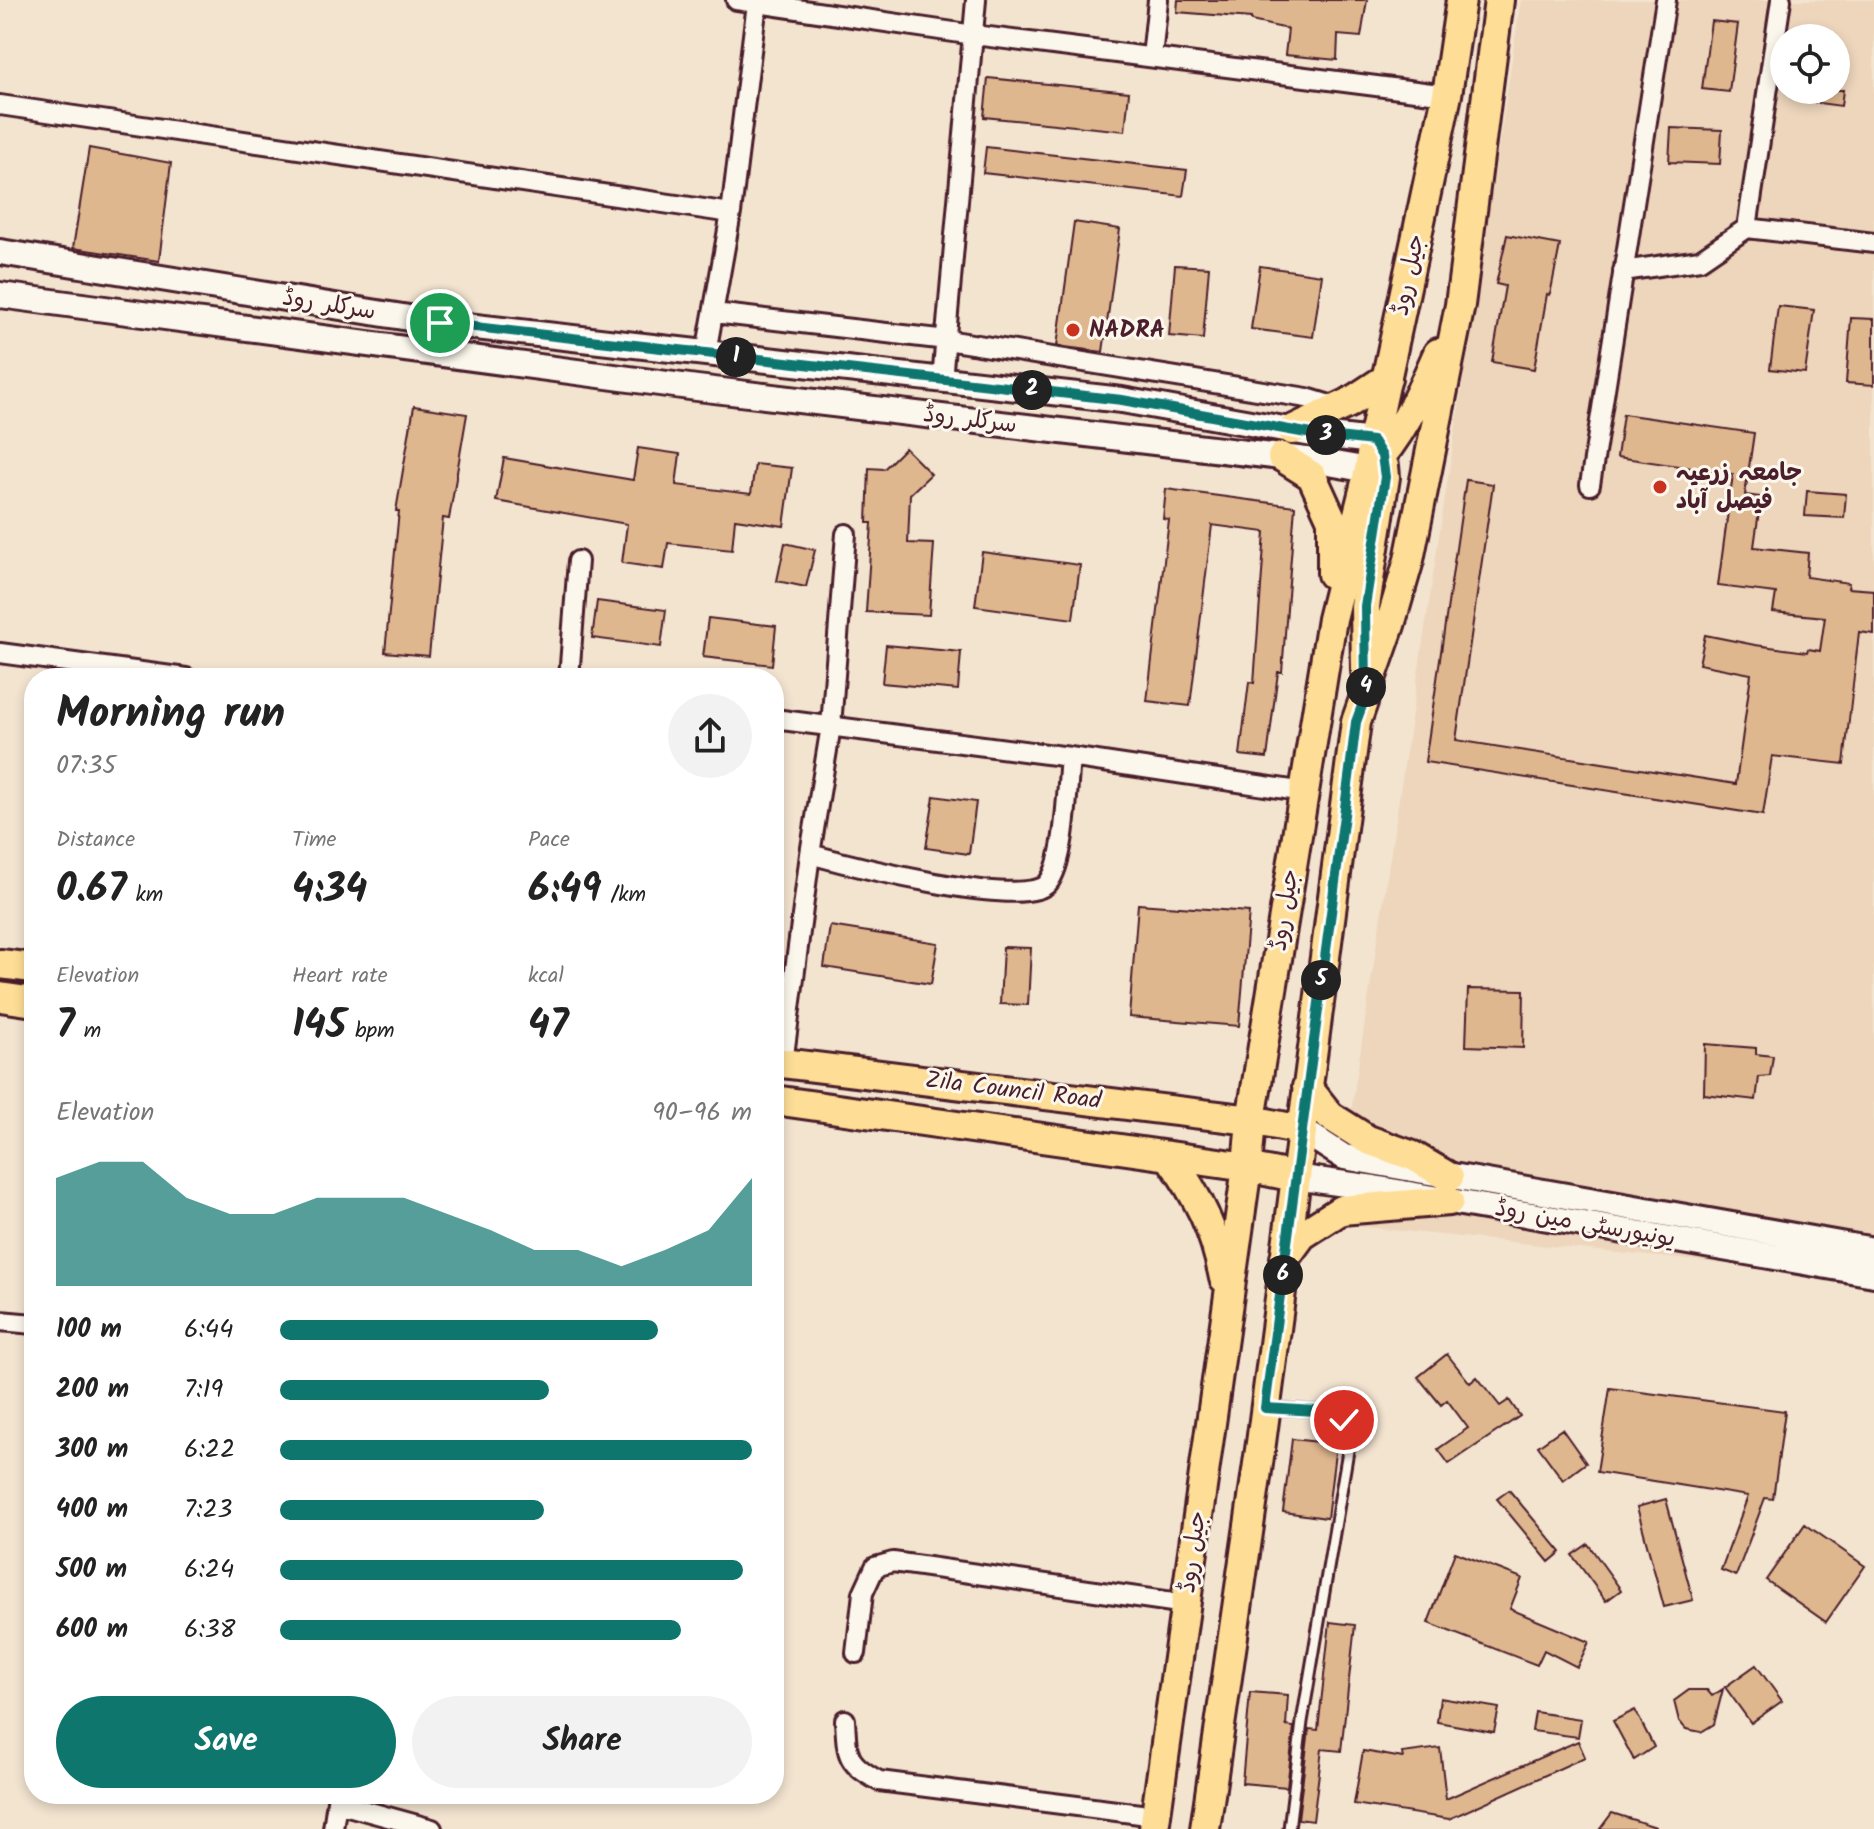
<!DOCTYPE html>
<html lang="en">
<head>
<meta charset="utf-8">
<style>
	:root { --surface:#fff; --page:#f2f2f2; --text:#222; --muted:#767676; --accent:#0f766e }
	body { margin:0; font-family:Kalam,"Playpen Sans Arabic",sans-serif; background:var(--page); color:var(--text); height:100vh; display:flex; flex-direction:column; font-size:30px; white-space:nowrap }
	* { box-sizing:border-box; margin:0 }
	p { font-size:26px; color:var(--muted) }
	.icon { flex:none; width:44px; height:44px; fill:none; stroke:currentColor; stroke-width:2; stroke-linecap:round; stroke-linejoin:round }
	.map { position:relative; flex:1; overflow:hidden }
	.sheet { position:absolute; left:24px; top:668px; width:760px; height:1136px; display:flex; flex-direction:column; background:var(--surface); border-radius:32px; box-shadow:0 4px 12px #0003 }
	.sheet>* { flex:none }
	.fabs { position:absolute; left:1770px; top:24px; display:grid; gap:16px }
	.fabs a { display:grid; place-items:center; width:80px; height:80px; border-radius:50%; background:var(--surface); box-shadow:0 4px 12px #0003; font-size:40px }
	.pin { position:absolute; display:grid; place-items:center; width:68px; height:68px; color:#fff; margin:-34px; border:4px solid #fff; border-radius:50%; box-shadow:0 2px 8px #0007 }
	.km { position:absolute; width:40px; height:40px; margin:-20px; border-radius:50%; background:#222; color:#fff; font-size:22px; line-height:40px; text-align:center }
	.round { display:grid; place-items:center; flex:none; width:84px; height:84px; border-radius:42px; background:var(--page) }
	.head { display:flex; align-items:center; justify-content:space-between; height:136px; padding:0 32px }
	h1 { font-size:44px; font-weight:600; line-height:60px }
	.figures { display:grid; grid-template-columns:repeat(3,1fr); gap:12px; height:136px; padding:8px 32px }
	.figures div { display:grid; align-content:center }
	.figures b { font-size:40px; font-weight:600 }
	.figures small { font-size:22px; font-weight:400 }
	.figures p { font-size:22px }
	.chart { height:224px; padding:16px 32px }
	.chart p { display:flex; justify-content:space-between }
	.chart svg { width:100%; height:144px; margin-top:8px; fill:var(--accent); opacity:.7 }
	.primary-button { display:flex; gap:16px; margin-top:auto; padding:16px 32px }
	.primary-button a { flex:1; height:92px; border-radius:48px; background:var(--accent); color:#fff; font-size:32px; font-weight:600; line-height:92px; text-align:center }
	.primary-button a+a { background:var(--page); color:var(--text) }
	ul { padding:0 32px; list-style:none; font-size:26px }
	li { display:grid; grid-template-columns:128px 96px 1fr; align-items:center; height:60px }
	li i { height:20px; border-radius:10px; background:var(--accent) }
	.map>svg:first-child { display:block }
</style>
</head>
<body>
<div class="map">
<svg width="1874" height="1829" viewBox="0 0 1874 1829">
	<rect width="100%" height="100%" fill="#f3e4d0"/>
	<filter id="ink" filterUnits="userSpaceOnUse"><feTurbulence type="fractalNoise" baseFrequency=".0125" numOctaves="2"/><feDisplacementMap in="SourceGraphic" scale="16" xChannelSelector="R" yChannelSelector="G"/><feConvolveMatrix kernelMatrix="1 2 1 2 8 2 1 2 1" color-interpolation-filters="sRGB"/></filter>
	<g filter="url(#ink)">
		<path fill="#edd6bc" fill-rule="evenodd" d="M1521,0H1874V1279L1334,1224ZM1784,38H1836V90H1784Z"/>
		<path fill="#dfb78f" stroke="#4a1f2b" stroke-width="2" d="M1178,0H1367L1361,37L1338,35L1337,60L1285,55L1288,29L1251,21V18L1177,12Z
			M1711,21L1738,24L1729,92L1702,89Z
			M988,78L1129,92L1125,131L984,117Z
			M1796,90H1843L1841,106L1795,100Z
			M1671,128L1722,130L1720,164L1669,162Z
			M986,147L1187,170L1183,196L983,173Z
			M89,148L171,163L159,261L73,248Z
			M1074,222L1120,229L1103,352L1057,346Z
			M1507,235L1560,245L1550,295L1547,294L1534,369L1492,362L1505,286L1496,284Z
			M1175,265L1209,267L1203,339L1169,336Z
			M1260,266L1322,275L1313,337L1251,329Z
			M1778,306L1814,310L1805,373L1770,369Z
			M1851,318L1874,319V385L1846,383Z
			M414,406L467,414L449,519L443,518L429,656L385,652L399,511H396Z
			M1623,414L1754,433L1745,495L1761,497L1754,547L1808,553L1806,577L1849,583L1848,588L1874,590V634L1859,632L1844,764L1772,756L1763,815L1425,762L1466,480L1493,484L1456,740L1736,784L1751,674L1699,664L1705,635L1755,645L1807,652L1808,649L1820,651L1825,617L1773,612L1776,593L1718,586L1733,474L1617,457Z
			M638,448L680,454L676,485L751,494L755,464L792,468L784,526L735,519L732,550L668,543L664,569L622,563L627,524L496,501L504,458L633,480Z
			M905,448L931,474L910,494L908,543L934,544L929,615L866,612L872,523H867L869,468L884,469Z
			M1166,489L1295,506L1282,672H1278L1267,758L1240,755L1249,682L1254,683L1265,532L1212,525L1190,706L1147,701L1169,520L1163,519Z
			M1807,491L1846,494L1844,518L1805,516Z
			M785,543L815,550L806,587L777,581Z
			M982,552L1080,565L1073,619L975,606Z
			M597,601L666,610L661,647L592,638Z
			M708,618L776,626L772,665L703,657Z
			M886,645L961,652L958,690L882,683Z
			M934,796L976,802L969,854L926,848Z
			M1138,904L1249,912L1239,1026L1129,1017Z
			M830,926L938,943L931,984L824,967Z
			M1003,947L1031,948L1028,1005L1000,1004Z
			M1468,989L1524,990L1523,1048L1466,1046Z
			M1705,1044L1756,1048V1054L1773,1056L1770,1076L1759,1077L1756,1100L1704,1094Z
			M1447,1354L1470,1383L1477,1377L1500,1406L1509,1400L1520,1416L1449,1464L1438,1449L1468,1428L1447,1400L1441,1405L1418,1377Z
			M1610,1388L1785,1411L1773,1499L1765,1498L1736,1576L1721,1570L1748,1496L1597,1472Z
			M1562,1429L1586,1463L1563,1480L1538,1446Z
			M1292,1439L1336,1444L1327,1518L1283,1512Z
			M1509,1490L1561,1552L1549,1562L1497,1499Z
			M1666,1499L1693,1600L1664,1607L1637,1507Z
			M1805,1524L1865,1566L1826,1622L1766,1580Z
			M1588,1544L1621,1590L1606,1601L1572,1555Z
			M1455,1552L1522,1578L1510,1609L1589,1642L1577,1667L1544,1650L1537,1665L1428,1623Z
			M1330,1622L1355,1625L1341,1751L1322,1749L1313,1821L1298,1819L1309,1729L1318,1730Z
			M1756,1665L1782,1701L1751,1723L1725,1687Z
			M1723,1689L1714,1724L1701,1732L1686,1729L1679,1721L1674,1701L1689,1690H1707L1712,1696Z
			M1250,1692L1288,1695L1286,1726L1294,1727L1287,1787L1242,1783Z
			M1440,1698L1499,1708L1494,1732L1437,1722Z
			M1635,1710L1654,1747L1634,1760L1613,1721Z
			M1535,1712L1581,1719L1578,1737L1532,1731Z
			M1578,1741L1585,1757L1449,1819L1354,1804L1363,1751L1403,1758L1402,1753L1440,1748L1446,1799Z
			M1612,1813L1656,1827V1829H1600Z"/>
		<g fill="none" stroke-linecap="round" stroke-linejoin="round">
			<g stroke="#4a1f2b" stroke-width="15">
				<path id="lane" d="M1269,1408L1334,1412L1344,1420L1350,1439L1302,1722L1289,1829"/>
			</g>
			<g stroke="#4a1f2b" stroke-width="24">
				<path id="street" d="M736,0L974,35L1447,95
					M1152,57L1158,0
					M0,105L731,213
					M1747,228L1781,0
					M1623,271L1700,260L1747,228L1874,243
					M714,313L947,340L1307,398L1340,408
					M706,353L731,213L757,3
					M942,380L976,0
					M1590,485L1666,0
					M846,534L831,726L810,854C846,864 1026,911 1048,883C1066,861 1067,787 1070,757
					M0,653L186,678
					M569,678L578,561
					M774,719L1070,757L1305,792
					M783,1063L810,854
					M0,1321L34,1324
					M856,1653L863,1593L875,1567L893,1562L1186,1604
					M845,1720C847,1756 846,1763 879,1781L1156,1816
					M337,1803L432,1829
					M333,1829L338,1794"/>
			</g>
			<g stroke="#4a1f2b" stroke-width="30">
				<path id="secondary" d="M0,252L440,323L1122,400L1312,434L1373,441
					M0,295L697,388L1323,462L1369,470
					M1302,1130L1344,1157L1874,1250
					M1295,1177L1374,1188L1874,1274"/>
			</g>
			<g stroke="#4a1f2b" stroke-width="34">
				<path id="primary" d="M1292,430L1349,403L1387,378
					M1282,457L1312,476L1332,520V574
					M1369,470C1402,436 1419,396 1438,353
					M1366,671L1365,606L1385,477L1384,466
					M0,964L34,968
					M0,997L34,1002
					M774,1062L1251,1120L1302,1130
					M1307,1087L1330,1116L1368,1140L1413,1156L1449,1177
					M774,1100L1247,1167L1295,1177
					M1169,1156C1199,1198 1214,1228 1224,1278
					M1285,1258L1302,1235L1341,1210L1449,1201
					M1154,1829L1247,1167L1251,1120L1332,619L1369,470L1373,441L1447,95L1461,0
					M1205,1829L1261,1443L1356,722L1390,625L1409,560L1460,305L1499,0"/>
			</g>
			<use href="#lane" stroke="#fbf7ec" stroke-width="9"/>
			<use href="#street" stroke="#fbf7ec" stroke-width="18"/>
			<use href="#secondary" stroke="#fbf7ec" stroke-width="24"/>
			<use href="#primary" stroke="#fede96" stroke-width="28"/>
		</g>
	</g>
	<g fill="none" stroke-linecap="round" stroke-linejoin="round" filter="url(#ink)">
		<g stroke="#fff" stroke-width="16">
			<path id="route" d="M440,323L1122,400L1312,434L1373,441L1382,456L1385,477L1365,606L1366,695L1356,722L1350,770L1265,1408L1334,1412L1344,1420"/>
		</g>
		<use href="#route" stroke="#0f766e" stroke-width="10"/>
	</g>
	<g fill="#c8321e" stroke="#fbf7ec" stroke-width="3">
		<circle cx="1073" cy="330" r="8"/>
		<circle cx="1660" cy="487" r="8"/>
	</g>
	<g text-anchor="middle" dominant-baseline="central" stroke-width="6" stroke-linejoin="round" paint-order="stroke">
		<g font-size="24" fill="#4a1f2b" stroke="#fbf7ec">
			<text transform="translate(1409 275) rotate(-78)">جیل روڈ</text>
			<text transform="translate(329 305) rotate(9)">سرکلر روڈ</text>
			<text transform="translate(970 420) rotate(7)">سرکلر روڈ</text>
			<text transform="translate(1285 910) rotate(-81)">جیل روڈ</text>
			<text transform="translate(1013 1091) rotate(7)">Zila Council Road</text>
			<text transform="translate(1585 1224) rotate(10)">یونیورسٹی مین روڈ</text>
			<text transform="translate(1193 1552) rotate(-82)">جیل روڈ</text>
		</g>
		<g font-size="24" font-weight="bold" fill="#4a1f2b" stroke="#fbf7ec" text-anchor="start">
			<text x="1089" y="330">NADRA</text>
			<text x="1676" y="473">جامعہ زرعیہ<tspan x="1676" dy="28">فیصل آباد</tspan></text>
		</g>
	</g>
</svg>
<div class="fabs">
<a><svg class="icon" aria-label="locate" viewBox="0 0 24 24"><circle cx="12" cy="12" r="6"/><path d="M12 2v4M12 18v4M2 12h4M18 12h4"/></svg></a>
</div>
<div class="pin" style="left:440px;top:323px;background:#1e9e55"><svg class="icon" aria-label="arrive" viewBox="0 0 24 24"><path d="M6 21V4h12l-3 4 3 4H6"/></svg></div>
<div class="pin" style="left:1344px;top:1420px;background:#d93025"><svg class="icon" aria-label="check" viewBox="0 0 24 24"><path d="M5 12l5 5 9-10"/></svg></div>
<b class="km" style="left:736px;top:357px">1</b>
<b class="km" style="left:1032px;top:390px">2</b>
<b class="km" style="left:1326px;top:435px">3</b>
<b class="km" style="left:1366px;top:687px">4</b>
<b class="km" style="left:1321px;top:980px">5</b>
<b class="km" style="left:1283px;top:1275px">6</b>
<section class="sheet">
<div class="head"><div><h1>Morning run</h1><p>07:35</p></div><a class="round"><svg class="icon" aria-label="share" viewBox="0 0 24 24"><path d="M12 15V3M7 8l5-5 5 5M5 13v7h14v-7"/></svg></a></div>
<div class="figures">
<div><p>Distance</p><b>0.67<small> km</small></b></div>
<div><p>Time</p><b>4:34</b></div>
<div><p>Pace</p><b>6:49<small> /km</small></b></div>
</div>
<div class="figures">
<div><p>Elevation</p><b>7<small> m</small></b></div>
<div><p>Heart rate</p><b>145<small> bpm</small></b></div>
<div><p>kcal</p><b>47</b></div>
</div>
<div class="chart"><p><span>Elevation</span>90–96 m</p>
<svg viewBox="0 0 160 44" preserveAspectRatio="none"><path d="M0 44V11L10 6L20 6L30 17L40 22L50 22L60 17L70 17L80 17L90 22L100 27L110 33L120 33L130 38L140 33L150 27L160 11V44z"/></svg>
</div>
<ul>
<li><b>100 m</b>6:44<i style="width:80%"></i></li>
<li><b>200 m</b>7:19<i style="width:57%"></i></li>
<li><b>300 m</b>6:22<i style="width:100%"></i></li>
<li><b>400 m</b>7:23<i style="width:56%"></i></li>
<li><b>500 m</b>6:24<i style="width:98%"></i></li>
<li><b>600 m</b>6:38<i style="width:85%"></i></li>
</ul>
<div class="primary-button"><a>Save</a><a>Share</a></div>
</section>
</div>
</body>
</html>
